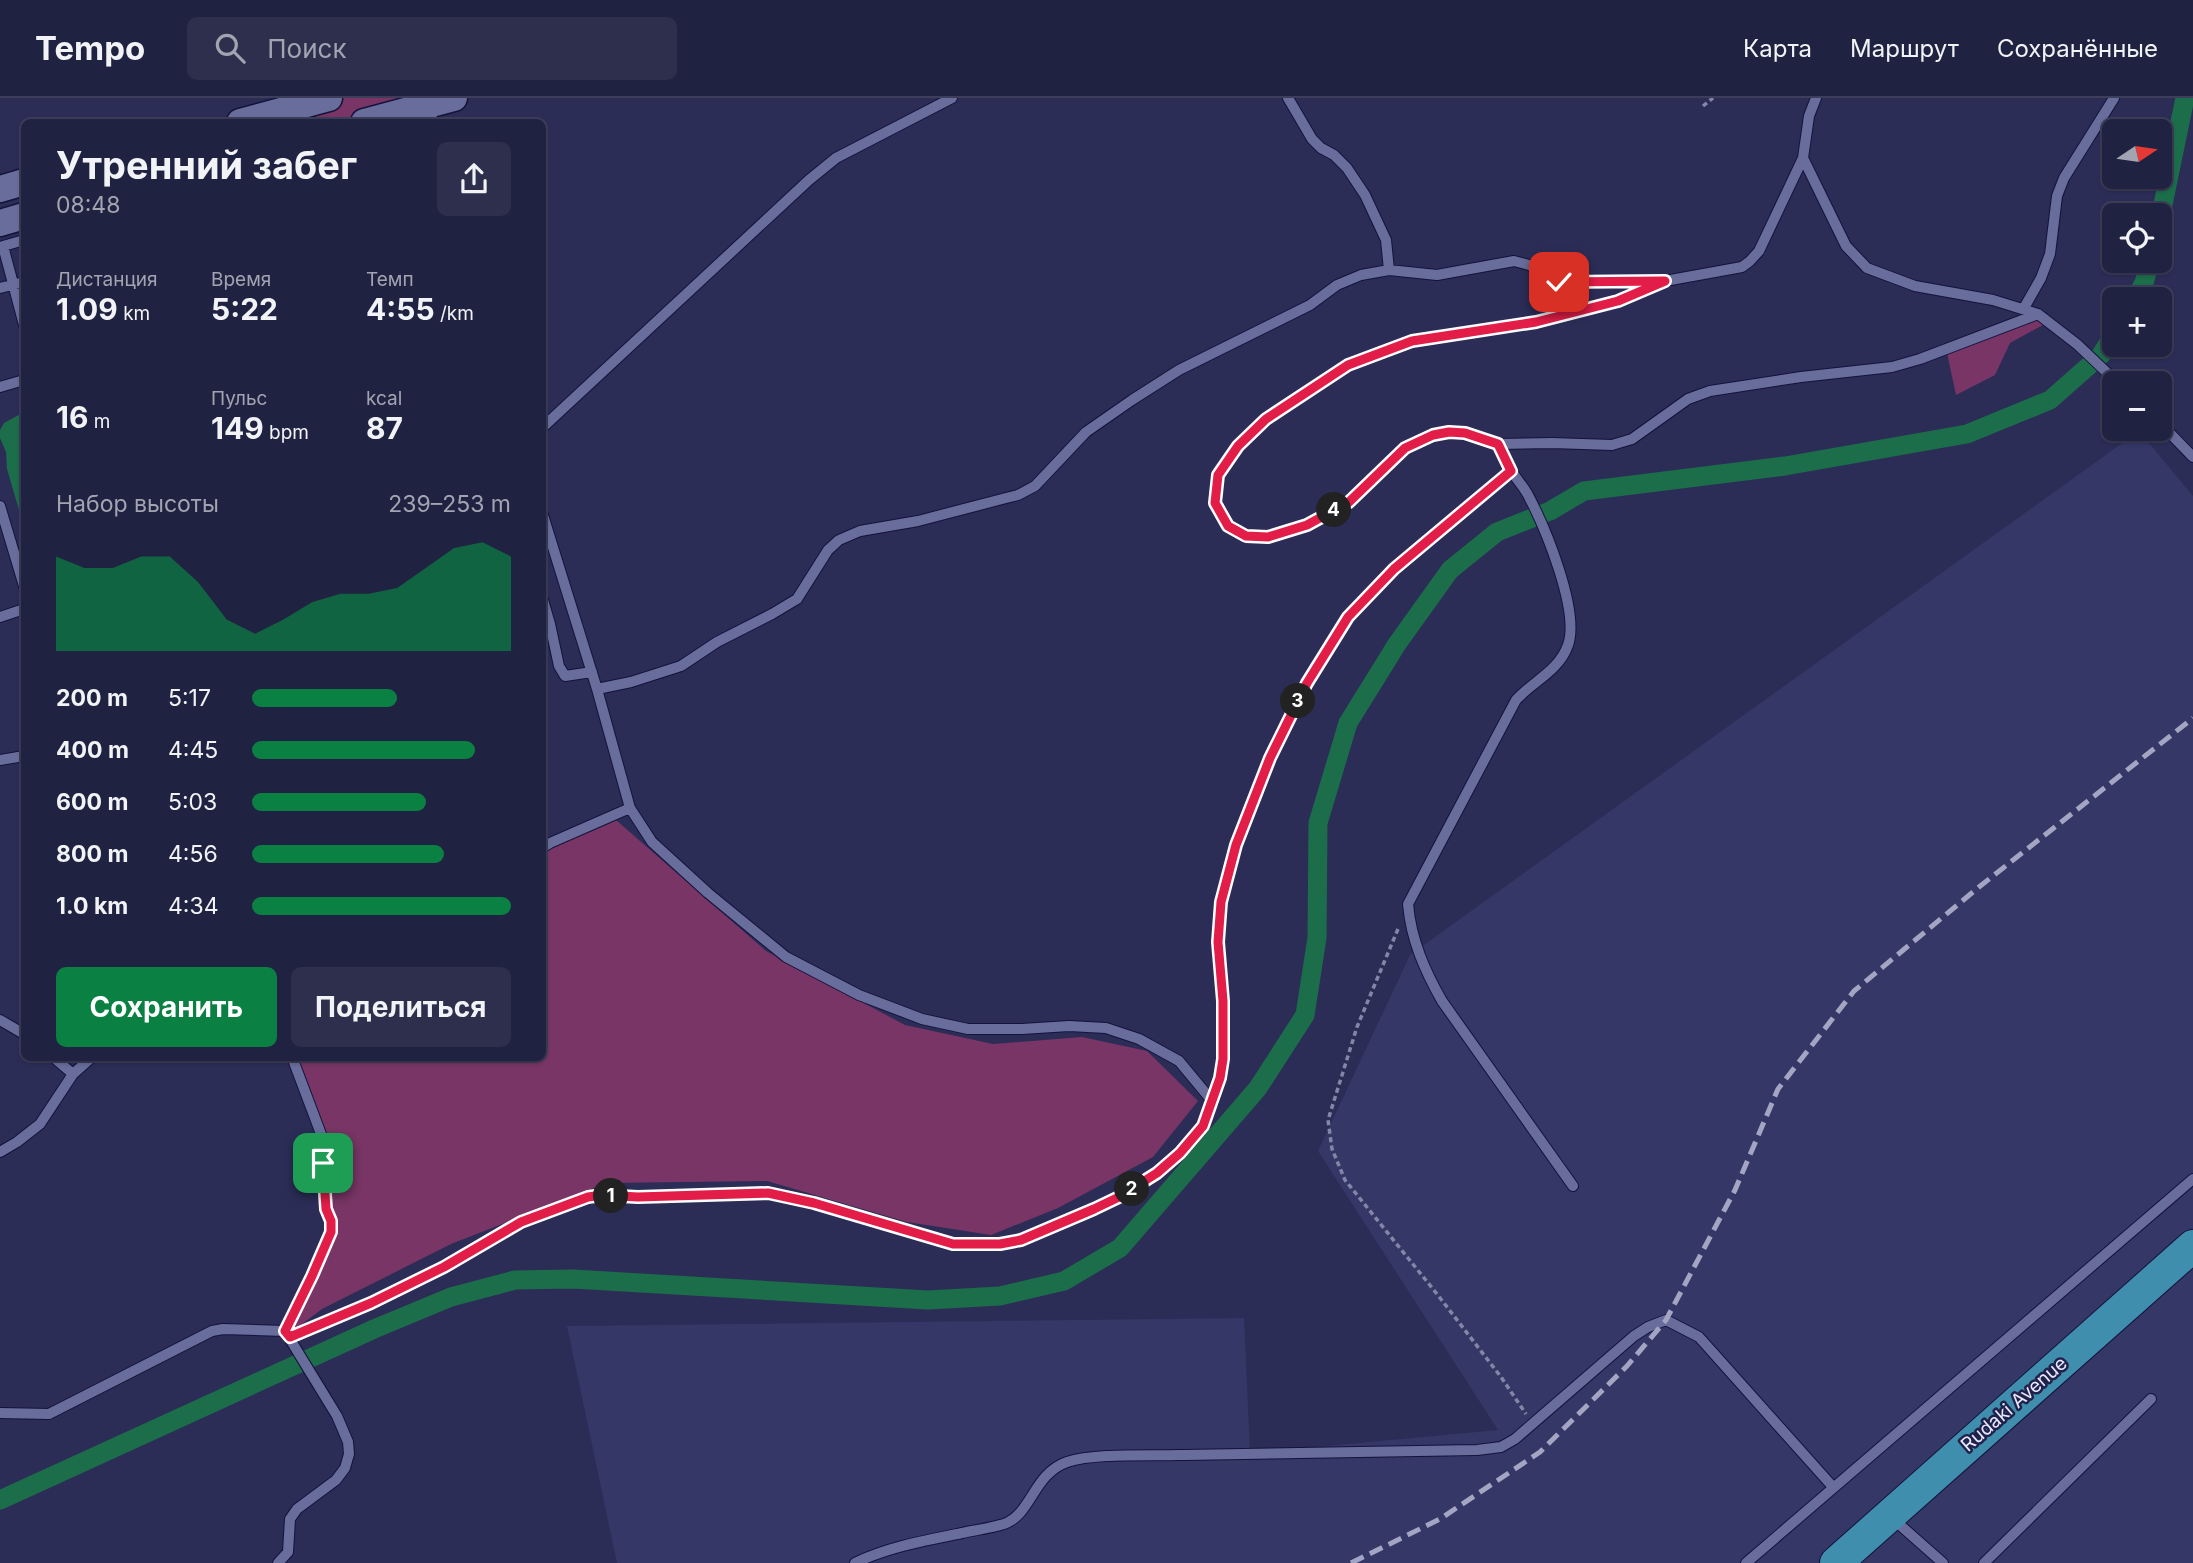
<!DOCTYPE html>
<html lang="ru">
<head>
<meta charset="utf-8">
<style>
	:root { --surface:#202241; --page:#2d2f4c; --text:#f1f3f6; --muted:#a2a4b1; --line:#3d3f5a; --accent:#0b8043 }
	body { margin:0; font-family:Inter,sans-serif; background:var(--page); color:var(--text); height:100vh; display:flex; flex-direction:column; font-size:26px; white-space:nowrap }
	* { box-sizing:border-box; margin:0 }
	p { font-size:23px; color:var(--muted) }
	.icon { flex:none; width:38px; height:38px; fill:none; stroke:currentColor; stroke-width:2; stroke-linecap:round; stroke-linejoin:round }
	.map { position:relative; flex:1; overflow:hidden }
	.panel { position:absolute; left:21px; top:21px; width:525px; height:942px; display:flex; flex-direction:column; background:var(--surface); border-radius:10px; box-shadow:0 2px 5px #0004,0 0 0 2px var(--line) }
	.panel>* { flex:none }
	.needle { width:46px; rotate:77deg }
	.tools { position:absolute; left:2102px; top:21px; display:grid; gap:14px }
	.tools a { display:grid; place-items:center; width:70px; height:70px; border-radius:10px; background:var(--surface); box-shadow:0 2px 5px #0004,0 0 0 2px var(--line); font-size:35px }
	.pin { position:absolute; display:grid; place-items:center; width:60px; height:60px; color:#fff; margin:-30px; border-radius:14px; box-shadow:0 4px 10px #0006 }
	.km { position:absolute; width:35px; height:35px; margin:-18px; border-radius:50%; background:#222; color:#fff; font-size:19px; line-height:35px; text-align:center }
	.round { display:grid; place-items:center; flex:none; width:74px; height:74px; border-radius:10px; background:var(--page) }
	.headline { display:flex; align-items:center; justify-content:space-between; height:119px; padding:0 35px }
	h1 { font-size:38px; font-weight:700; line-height:52px }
	.figures { display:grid; grid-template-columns:repeat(3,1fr); gap:10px; height:119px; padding:7px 35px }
	.figures div { display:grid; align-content:center }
	.figures b { font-size:30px; font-weight:700 }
	.figures small { font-size:19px; font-weight:400 }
	.figures p { font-size:19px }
	.chart { height:196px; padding:14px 35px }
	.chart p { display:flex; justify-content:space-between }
	.chart svg { width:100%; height:126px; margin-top:7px; fill:var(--accent); opacity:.7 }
	.cta { display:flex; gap:14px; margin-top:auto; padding:14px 35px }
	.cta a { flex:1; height:80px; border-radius:10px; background:var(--accent); color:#fff; font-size:28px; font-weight:700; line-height:80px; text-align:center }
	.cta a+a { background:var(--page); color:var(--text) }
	ul { padding:0 35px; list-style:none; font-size:23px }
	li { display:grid; grid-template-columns:112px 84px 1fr; align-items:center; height:52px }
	li i { height:18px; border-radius:9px; background:var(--accent) }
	header { display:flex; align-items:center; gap:42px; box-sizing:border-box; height:98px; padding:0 35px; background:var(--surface); border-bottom:2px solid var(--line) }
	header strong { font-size:33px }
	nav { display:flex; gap:38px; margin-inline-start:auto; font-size:24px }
	.search { width:490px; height:63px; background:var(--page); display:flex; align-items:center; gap:18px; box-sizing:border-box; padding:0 24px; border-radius:10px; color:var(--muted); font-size:26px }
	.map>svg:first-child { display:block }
</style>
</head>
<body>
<header>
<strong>Tempo</strong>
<div class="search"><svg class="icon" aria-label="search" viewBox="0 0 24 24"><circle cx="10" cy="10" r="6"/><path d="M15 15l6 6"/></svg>Поиск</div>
<nav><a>Карта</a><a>Маршрут</a><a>Сохранённые</a></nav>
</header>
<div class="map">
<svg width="2193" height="1465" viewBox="0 0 2193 1465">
	<rect width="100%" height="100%" fill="#2b2d57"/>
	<path fill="#353766" d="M2139,333L2193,398V1465H617L567,1228L1244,1220L1250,1355L1498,1332L1318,1053L1410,857Z"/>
	<path fill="#783565" d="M327,0H441L352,24H238Z
		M2044,215L2052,222L2010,245L1995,277L1956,297L1947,255Z
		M616,722L766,853L905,927L993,946L1082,939L1147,953L1198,1003L1153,1059L1058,1110L991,1137L907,1124L767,1083L607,1085L451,1146L322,1211L293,1233L336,1135L331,1109L326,1034L296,959H542L543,756L554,748Z"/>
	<path fill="#1c6e4a" d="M24,314V429L7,371L6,354L0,340V332L4,325Z"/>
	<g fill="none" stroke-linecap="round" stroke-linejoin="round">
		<path stroke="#1c6e4a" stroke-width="19" d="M2160,121L2185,0
			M2135,201L2144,185L2150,163
			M0,1402L374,1231L451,1199L515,1182L573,1181L928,1202L1000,1198L1064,1183L1120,1150L1258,990L1305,917L1317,840L1318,725L1348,625L1397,546L1450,472L1497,434L1550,413L1584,393L1785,368L1967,336L2050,302L2101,257L2114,236"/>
		<g stroke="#14133b" stroke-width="12">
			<path id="service" d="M1288,0L1312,41L1321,50L1334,57L1347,70L1365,97L1386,142L1389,172
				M428,7L433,24
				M1803,60L1846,148L1867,170L1915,188L1993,202L2038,216L2078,247L2118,285
				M3,148L24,227
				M0,149L24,142
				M1660,186L1618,203L1536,224L1412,243L1348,267L1266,321L1238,348L1218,377L1215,405L1228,427L1246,438L1267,439L1307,427L1349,404L1405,350L1433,337L1449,334L1465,335L1498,346L1552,345L1612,347L1632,341L1688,301L1710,293L1801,279L1892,269L1920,261L2038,216
				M0,190L24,184
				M2024,210L2041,180L2050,156L2057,98L2064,80L2114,0
				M0,289L24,282
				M2160,325L2193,359
				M542,330L809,82L836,60L952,0
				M1498,346C1503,355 1507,366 1513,375C1517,382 1524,389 1528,397C1545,429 1580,513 1568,547C1559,573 1533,583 1516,602L1408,806C1411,842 1425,873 1442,903L1573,1088
				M0,408L24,488
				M542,414L597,591L630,710L652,744L708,795L786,859L859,897L922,921L968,931H1022L1069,928L1106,930L1139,941L1179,963L1213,1004
				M542,499L550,526
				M0,519L24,511
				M542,528L550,526L559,568L565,578L592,574
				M597,591L631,584L681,568L717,544L772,516L797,501L828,452L839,442L860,433L918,423L1006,400L1018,397L1035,388L1086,334L1132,302L1179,272L1310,207L1337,187L1361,177L1389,172L1437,177L1514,163L1529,167L1559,184L1665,183L1742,169L1750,163L1759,153L1803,60L1809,18L1816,0
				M0,662L24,658
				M542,750L550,745L630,710
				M0,922L24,936
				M53,959L73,976
				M0,1054L17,1044L40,1026L73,976L92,959
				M285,1233L312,1178L331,1134V1123L326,1111L321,1036L292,959
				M290,1239L371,1204L444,1169L521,1124L588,1099L602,1097L638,1099L768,1095L814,1105L953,1146H1000L1021,1142L1094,1111L1119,1099L1157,1075L1180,1055L1203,1028L1220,980L1223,961V903L1218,844L1221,804L1236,747L1270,660L1307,585L1348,519L1394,471L1511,373
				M0,1315L49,1316L212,1233L223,1231L285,1233L337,1318L348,1344L349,1356L345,1370L336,1382L297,1411L290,1421L288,1454L278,1465
				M1892,1420L1943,1465
				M855,1465C888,1449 927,1442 962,1435C976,1432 991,1430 1004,1426C1032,1416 1033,1376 1067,1364C1095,1355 1148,1358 1179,1357C1278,1355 1377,1354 1477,1352L1501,1349L1515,1341L1634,1238L1648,1229L1666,1222L1699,1239L1833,1389
				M1746,1465L2193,1081
				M1984,1465L2151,1301"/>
		</g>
		<g stroke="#14133b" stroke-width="29">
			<path id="secondary" d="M240,24L329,0
				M364,24L454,0
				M0,91L24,84
				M0,125L24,118"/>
		</g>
		<g stroke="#14133b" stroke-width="34">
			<path id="trunk" d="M1836,1465L2193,1148"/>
		</g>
		<path stroke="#8486a7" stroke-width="3.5" stroke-dasharray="5 3.5" stroke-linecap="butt" d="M1703,8L1713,0
			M1398,831L1357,929L1328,1022L1332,1051L1345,1082L1437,1196L1501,1279L1526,1316"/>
		<use href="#service" stroke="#686d9c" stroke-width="10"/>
		<use href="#secondary" stroke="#686d9c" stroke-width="26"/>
		<use href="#trunk" stroke="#408ead" stroke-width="32"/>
		<path stroke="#a3a5c3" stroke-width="5" stroke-dasharray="14 7" stroke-linecap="butt" d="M1351,1465L1440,1421L1540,1354L1627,1268L1666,1222L1735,1092L1778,991L1854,893L1979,789L2193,620"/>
	</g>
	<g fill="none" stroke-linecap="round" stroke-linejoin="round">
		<g stroke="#fff" stroke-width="14">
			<path id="route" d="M323,1065L326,1111L331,1123V1134L312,1178L285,1233L290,1239L371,1205L444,1169L521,1124L588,1099L602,1097L638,1099L768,1095L814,1105L953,1146H1000L1021,1142L1094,1111L1119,1099L1157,1075L1180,1055L1203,1028L1220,980L1223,961V903L1218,844L1221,804L1236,747L1270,660L1307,585L1348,519L1394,471L1511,373L1498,346L1465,335L1449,334L1433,337L1405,350L1349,404L1307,427L1268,439L1246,438L1228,428L1215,405L1218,377L1238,348L1266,321L1348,267L1412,243L1536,224L1618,203L1665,183L1559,184"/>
		</g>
		<use href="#route" stroke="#e11d48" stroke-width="9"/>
	</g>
	<g text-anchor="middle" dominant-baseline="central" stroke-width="5" stroke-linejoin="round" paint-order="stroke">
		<g font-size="19" fill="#e6e9ff" stroke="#21224b">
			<text transform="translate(2014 1306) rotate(-41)">Rudaki Avenue</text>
		</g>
	</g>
</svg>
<div class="tools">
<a><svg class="needle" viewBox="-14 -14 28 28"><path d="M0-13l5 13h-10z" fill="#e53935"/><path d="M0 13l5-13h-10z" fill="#a2a4b1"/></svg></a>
<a><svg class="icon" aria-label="locate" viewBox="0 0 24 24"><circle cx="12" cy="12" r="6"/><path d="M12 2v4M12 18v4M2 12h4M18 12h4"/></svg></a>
<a>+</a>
<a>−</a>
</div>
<div class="pin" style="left:323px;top:1065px;background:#1e9e55"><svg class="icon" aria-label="arrive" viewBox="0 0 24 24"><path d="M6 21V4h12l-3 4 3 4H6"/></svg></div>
<div class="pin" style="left:1559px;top:184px;background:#d93025"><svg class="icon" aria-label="check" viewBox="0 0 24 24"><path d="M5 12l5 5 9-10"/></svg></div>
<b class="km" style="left:611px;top:1098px">1</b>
<b class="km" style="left:1132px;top:1091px">2</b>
<b class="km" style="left:1298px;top:603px">3</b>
<b class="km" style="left:1334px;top:412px">4</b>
<section class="panel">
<div class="headline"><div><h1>Утренний забег</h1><p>08:48</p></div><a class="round"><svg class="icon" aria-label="share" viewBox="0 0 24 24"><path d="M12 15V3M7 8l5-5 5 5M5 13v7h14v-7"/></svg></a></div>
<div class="figures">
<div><p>Дистанция</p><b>1.09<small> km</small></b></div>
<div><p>Время</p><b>5:22</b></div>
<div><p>Темп</p><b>4:55<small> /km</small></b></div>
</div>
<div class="figures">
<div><b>16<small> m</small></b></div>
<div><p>Пульс</p><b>149<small> bpm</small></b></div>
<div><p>kcal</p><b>87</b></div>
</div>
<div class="chart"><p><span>Набор высоты</span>239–253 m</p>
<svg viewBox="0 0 160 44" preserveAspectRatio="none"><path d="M0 44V11L10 15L20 15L30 11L40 11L50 20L60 33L70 38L80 33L90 27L100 24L110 24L120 22L130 15L140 8L150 6L160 11V44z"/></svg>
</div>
<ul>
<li><b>200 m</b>5:17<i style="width:56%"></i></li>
<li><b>400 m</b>4:45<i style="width:86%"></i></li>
<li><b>600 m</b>5:03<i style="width:67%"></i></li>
<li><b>800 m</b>4:56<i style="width:74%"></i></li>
<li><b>1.0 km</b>4:34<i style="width:100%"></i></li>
</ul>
<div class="cta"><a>Сохранить</a><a>Поделиться</a></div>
</section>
</div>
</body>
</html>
